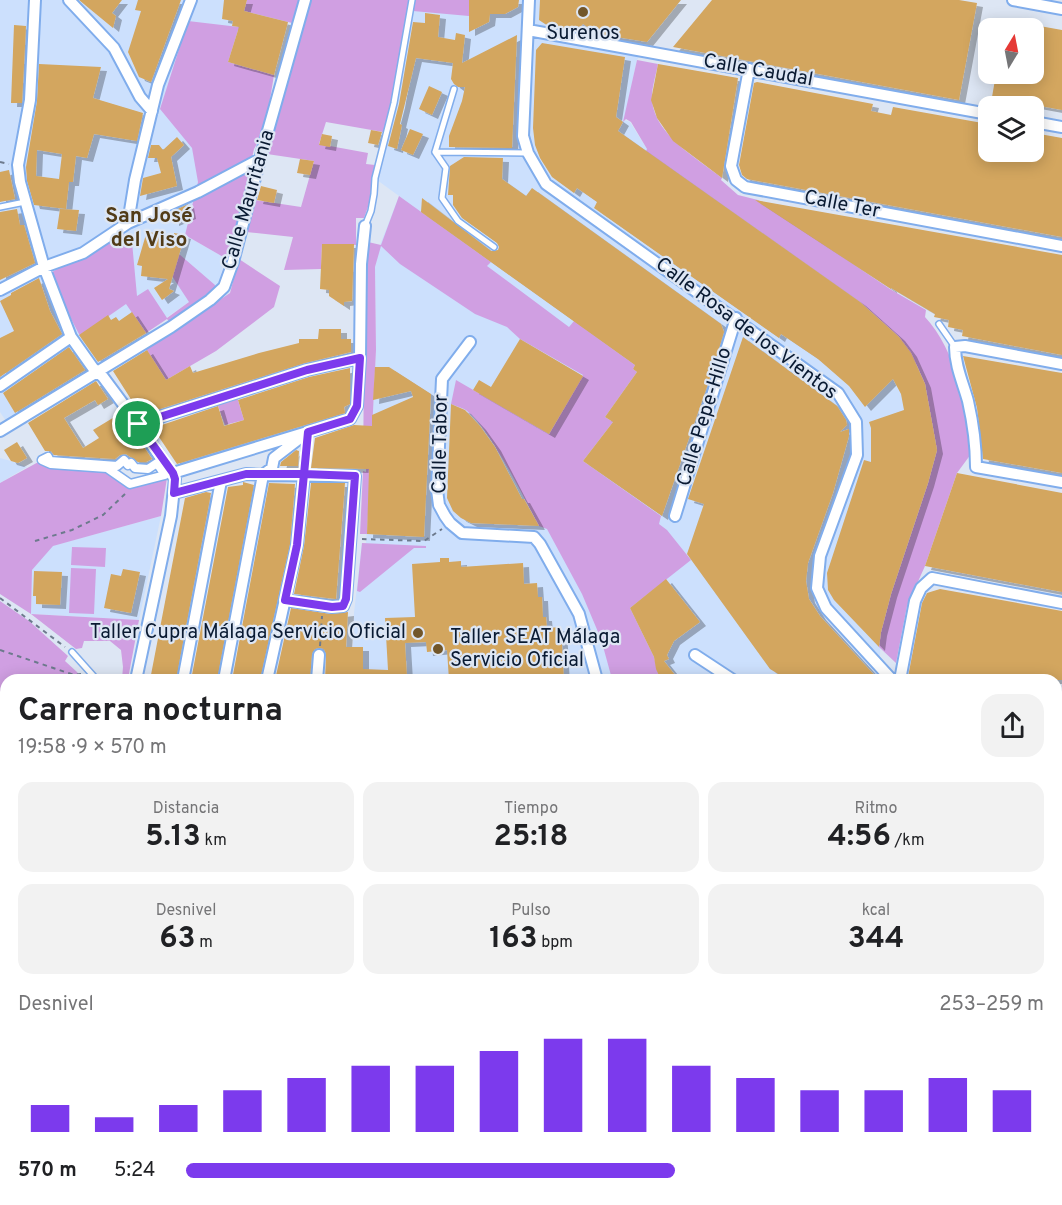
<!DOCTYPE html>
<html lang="es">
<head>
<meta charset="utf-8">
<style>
	:root { --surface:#fff; --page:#f2f2f2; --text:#202124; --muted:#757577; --accent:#7c3aed }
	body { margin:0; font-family:Overpass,sans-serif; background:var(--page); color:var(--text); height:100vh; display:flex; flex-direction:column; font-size:22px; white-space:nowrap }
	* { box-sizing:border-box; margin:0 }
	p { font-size:20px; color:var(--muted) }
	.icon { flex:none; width:33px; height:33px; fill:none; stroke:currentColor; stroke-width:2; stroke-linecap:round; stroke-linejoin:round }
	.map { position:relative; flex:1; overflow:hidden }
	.details { position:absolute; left:0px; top:674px; width:1062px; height:532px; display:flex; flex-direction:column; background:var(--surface); border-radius:18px 18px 0 0; box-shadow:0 3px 15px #0003 }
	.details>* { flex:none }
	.needle { width:39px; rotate:10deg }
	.fabs { position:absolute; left:978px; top:18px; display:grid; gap:12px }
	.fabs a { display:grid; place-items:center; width:66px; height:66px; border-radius:12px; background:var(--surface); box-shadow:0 3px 15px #0003; font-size:30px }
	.pin { position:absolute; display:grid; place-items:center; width:51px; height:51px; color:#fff; margin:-26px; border:3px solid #fff; border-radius:50%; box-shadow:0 2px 6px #0007 }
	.round { display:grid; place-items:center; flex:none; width:63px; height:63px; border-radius:18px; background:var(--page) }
	.summary { display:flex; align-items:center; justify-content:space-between; height:102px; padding:0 18px }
	h1 { font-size:33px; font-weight:700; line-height:45px }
	.figures { display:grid; grid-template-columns:repeat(3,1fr); gap:9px; height:102px; padding:6px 18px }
	.figures div { display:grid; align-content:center; border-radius:15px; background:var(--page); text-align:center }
	.figures b { font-size:30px; font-weight:700 }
	.figures small { font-size:16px; font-weight:400 }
	.figures p { font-size:16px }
	.chart { height:168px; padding:12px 18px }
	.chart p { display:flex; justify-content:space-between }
	.chart svg { width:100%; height:108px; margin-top:6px; stroke:var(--accent); stroke-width:6 }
	ul { padding:0 18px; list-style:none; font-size:20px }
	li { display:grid; grid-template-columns:96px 72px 1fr; align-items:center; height:45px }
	li i { height:15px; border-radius:8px; background:var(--accent) }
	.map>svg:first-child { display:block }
</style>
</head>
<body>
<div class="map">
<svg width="1062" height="1205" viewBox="0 0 1062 1205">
	<defs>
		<filter id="shadow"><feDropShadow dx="6" dy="4" stdDeviation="0" flood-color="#0004"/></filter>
	</defs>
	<rect width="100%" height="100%" fill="#dde6f4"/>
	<path fill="#cce0fd" d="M0,0H294L274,75L228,63L185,235L225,258L219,283L214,288L189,302L87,372L6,421L0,412Z
		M415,0H681L647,42L637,60L624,120L630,122L647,149L877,318L899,337L907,348L925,384L937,450L928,483L891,594L881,632L879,679L352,680L354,613L362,543H366L376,350L375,267L380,245L399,196L377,180L399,96Z
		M0,458L18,463L27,467L0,483Z
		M161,516L139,620L31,614L32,570L52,546Z"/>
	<path fill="#d09fe2" d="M247,0H302L296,24L244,11Z
		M308,0H410L390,109L383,132L326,122L319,144L368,153L366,164L375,165L369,204L364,218H356V245L322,244L321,269L284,270L293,237L246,232L255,200L301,207L314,161L267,154Z
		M415,0H469V16L413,11Z
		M188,21L239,27L228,62L274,75L265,130L254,149L249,171L251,173L229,260L223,264L225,258L185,235L198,182L192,148L160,109Z
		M637,60L658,64C656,75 651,90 652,101C656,136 697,158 722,178L721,180L738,195L758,200L890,289L926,310L925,317C956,350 968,409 971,454L957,473L925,566L907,606L896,663L879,647L881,632L891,594L928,483L937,450L925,384L917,366L899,337L860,302L646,151L647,149L631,122L626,119L623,122Z
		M399,196L491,262L487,266L569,327L574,321L635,365L633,369L637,372L605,417L613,422L583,461L661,516L659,524L667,530L691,560L630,608L654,657L659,677L658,679H612L601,639L582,594L547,529L539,526C525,500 487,422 464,409C460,407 455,406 451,404L456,380L549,434L583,375L520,339L507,327L475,314L400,264L381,246L375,267L376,350L367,534H360L363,471L366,472V469L363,468L365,266L368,242L381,245Z
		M123,233L132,242L137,296L148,289L167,318L189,302L172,276L179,254L215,285V291L170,323L167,319L146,333L126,304L80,336L66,309L52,272Z
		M239,259L280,286L274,307L216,351L166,380L146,349L230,293Z
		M237,397L244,420L225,425L217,403Z
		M42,460L107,468L131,484L167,478L161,516L53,546L32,570L31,614L139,620L128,679H122L123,667L121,650L110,641H84L82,648L76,649L31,614L0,594V483Z
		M362,543L426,546V548H414L360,592L357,591Z
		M72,547L106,548L105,567L71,565Z
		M71,568L96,569L94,614L69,613Z
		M0,601L29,621L68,656L65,661L77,672L82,679L6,680V697H0Z
		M1056,845L1062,851V888H1056Z
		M0,957H6V1091H0Z"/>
	<path fill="#d3a65f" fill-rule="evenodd" filter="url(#shadow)" d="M79,0H122L112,13L116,16L113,28Z
		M138,0H181L151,82L139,77L128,52L141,11L135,10Z
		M224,0H247L244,11L288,22L274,75L228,62L239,27L232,26L233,21L222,19Z
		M469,0H519L518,7L505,14H490L489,22L469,32Z
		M540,0H681L647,42L598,34L583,24L577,31L545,24L539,20Z
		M712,0H959L977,3L959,100L673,47Z
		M425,13L440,15L438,37L455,40L456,33L465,35L462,63L517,35L512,148L449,147V136L462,101L465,87H458L454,84L451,79L453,63L416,58L400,124L402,125L397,149L388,146L399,104L413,22L425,23Z
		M14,25L26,26L22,103H11Z
		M1034,25L1062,30V110L992,97L996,74H1034Z
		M542,43L625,57L616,117L623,122L618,131L860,302L899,337L911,353L925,384L937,450L928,483L891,594L881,632L879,647L834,600L828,590L827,573L864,460L871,462V428L869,422L904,410L901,394L893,379L865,407L849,386L818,359L781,334L779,338L594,208L597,202L577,188L574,193L552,177L540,158L535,145L533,128L536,50Z
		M39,64L101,67L93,98L143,113L137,141L94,134L87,158L76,156L73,182H69L66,209L34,205L27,181L26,167L37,101ZM37,150L62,154L59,179L36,176Z
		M658,64L738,78L722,178L673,141L657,118L651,100Z
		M757,82L873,104L871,111L891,115L893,107L988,124V152H1034V133L1062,138V237L747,179L742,175L739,165L754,83Z
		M429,86L442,92L432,115L419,109Z
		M410,129L423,134L413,155L401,150Z
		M371,130L382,132L378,145L368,143Z
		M322,134L332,136L330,147L319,145Z
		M177,137L184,145L171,157L177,186L140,196L143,178L161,173L157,158H148L151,145H159L163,150Z
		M464,157L503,158L502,179L526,196L532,188L721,324L724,332L709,381L662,516L583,461L613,422L605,417L637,372L633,369L635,365L421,212L422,198L491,251L498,250L499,247L497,243L462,218L453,205V195H448L450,166Z
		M300,159L314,161L310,175L297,173Z
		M9,170L15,199L0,202V172Z
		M261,186L277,190L274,203L257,200Z
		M755,200L1062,255V355L962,336L963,330L948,327L949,320L934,317L935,314L891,288V289Z
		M188,204L190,215L173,222V211Z
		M17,209L20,225H24L35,263L0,280V212Z
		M60,209L79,210L76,231L57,229Z
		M147,231L174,239V233L185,235L169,289L174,291L162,300L154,288L168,279L141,276L142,266L137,265Z
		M322,244H354L352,301L344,302V306L329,296V290L320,289Z
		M39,278L50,311L62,334L0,377V338L14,331L0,301L11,295V293Z
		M132,312L146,333L98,362L79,335L108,315L111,320L116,317L119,321Z
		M319,329H341V339H351V352L305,363L141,415L113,371L147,350L166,380L190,366L193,373L259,353L299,343V339H318Z
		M743,337L837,406L846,420L847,425L840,432L849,429V436L833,493L808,563L806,581L809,599L820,616L879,680H788L770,669L687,554L704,504L688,499Z
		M520,339L583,376L549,434L473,390L479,380L491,387Z
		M69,347L85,370L15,413L3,393Z
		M963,356L1062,373V473L983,459L977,408Z
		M375,367H389L431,394L424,537L367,534L369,469L311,468L315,438L354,425L372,426V415L413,397L411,391L373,400Z
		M350,368V404L344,407L345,413L177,464L153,428L218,406L224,426L244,420L238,400L309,377Z
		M96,381L108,399L98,405L95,400L64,418L83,448L99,438L93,430L121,413L152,459L146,462H138L126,454L120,455L115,459L54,455L51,451H45L28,423Z
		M451,404L465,410L480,426L495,447L522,499H524L539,526L471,523L461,518L453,511L447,498Z
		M17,442L27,458L18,463L11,461L4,450Z
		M296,450L299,451L298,466H280L281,462Z
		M957,473L1062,493V592L925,566Z
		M243,482L254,485L217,680H191L228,487L243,485Z
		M269,483L295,484L290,544L260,680H232Z
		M311,483H345L336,599L294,594L304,546Z
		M206,492L211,493L176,680H150L185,498Z
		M440,558H449V562L461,561V567L523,563L524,584L537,583L538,597H542L543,617H546L547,628L561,627L564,680H449L447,650L427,652L426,642L405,643L407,677L374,680H325L326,655L324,649L319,648L315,649L312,654L310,680H275L291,608L331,614L348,612L346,647H363V669L388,670L385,618L415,617L412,564L440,562Z
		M123,569L140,572L131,613L104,608L111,574L121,576Z
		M34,571L62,572L60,605L36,604V596H33Z
		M666,579L700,622L674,641L667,655L669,659L664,661L679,680H661L656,669L654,657L630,608Z
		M940,589L1062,611V680H911L908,677L922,603L927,593Z"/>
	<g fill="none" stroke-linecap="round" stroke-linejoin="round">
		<g stroke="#80adec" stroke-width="8">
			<path id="service" d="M435,152L446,168L442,198L458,221L494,247
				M435,152L528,153
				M435,152L454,89
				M0,207L25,202
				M365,226L371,211L374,194L375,178L394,103L412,0
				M939,324L955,347
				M72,652L97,680"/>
		</g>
		<g stroke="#80adec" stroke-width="11">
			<path id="pedestrian" d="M48,457L50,461L117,466L124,460L128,465L131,463L135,468L148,469L157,463L165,475L130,484L107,468L51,464L42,460Z
				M304,474L307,432"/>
		</g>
		<g stroke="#80adec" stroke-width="14">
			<path id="minor" d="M35,0L30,100L18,165L20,182L44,267L71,337L93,368L103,377L138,424L175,479L171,516L136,680
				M69,0L114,48L140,97L152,111
				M529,0L523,136L528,153L546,184L838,393L856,422L857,455L820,556L817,588L826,608L892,680
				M1013,0L1062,9
				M528,30L988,114
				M749,69L731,166L736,180L745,187L1062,246
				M1034,122L1062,127
				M128,223L135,180L158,85L191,0
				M0,290L44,267L83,253L128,223L198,192L260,159
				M470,342L442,379L437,490L439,505L445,516L450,523L462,533L534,537L540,544L579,614L597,680
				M1062,364L965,346L955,347C955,366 963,383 968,401C973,423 976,445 976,467L1062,482
				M0,386L71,337
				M138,424L307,370L360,358
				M0,431L171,327L210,300L224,287L233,262L260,159L305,0
				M173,473L350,419L357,406L360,358L361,264L365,226
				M174,493L246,474L263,475L272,468L274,458L300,438
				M675,516L736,318
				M695,655L733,680
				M183,680L221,481
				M224,680L263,475L355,476L346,599L343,606L332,607L285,600
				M267,680L297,545L304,474
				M317,680L319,655
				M900,680L915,601L921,588L932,578L1062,603
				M0,711H6
				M1056,720L1062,721
				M0,792L6,793
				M0,897L6,898"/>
		</g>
		<g stroke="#bfc3ca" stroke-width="21">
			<path id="primary" d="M0,722H6
				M0,738H6
				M1056,909L1062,910
				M1056,926L1062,927"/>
		</g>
		<path stroke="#6d7a8d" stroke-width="2" stroke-dasharray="4.5 4.5" stroke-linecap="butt" d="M0,162L9,164
			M362,539L424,541L442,529
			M35,541L72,530L103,515L126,493
			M0,598L65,647
			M320,646L322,616
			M0,650L74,675L81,674
			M0,959H6
			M0,999L6,1001
			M0,1074L6,1075"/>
		<use href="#service" stroke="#fff" stroke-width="5"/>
		<use href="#pedestrian" stroke="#fff" stroke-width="8"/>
		<use href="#minor" stroke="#fff" stroke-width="10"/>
		<use href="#primary" stroke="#bfd9b6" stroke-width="18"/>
	</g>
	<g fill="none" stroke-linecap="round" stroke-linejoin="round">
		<g stroke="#fff" stroke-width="12">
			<path id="route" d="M138,424L173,473L175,479L174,493L246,474H304L297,545L285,600L332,607L343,606L346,599L355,476L304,474L308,432L350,419L357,406L360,358L307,370L138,424"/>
		</g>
		<use href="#route" stroke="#7c3aed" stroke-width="8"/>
	</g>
	<g fill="#725629" stroke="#dde6f4" stroke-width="2">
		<circle cx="583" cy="12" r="6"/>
		<circle cx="418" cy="633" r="6"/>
		<circle cx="438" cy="649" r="6"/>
	</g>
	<g text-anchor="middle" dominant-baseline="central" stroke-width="4.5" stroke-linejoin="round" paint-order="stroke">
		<g font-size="20" fill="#091a32" stroke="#dde6f4">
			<text x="583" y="34">Surenos</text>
			<text x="406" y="633" text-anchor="end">Taller Cupra Málaga Servicio Oficial</text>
			<text x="450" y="638" text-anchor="start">Taller SEAT Málaga<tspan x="450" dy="23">Servicio Oficial</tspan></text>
		</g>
		<g font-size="20" fill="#091a32" stroke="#dde6f4">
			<text transform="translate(758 71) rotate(10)">Calle Caudal</text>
			<text transform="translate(249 200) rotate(-74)">Calle Mauritania</text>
			<text transform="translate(842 205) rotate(11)">Calle Ter</text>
			<text transform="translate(746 329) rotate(37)">Calle Rosa de los Vientos</text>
			<text transform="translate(705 417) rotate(-73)">Calle Pepe-Hillo</text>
			<text transform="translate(441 444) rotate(-89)">Calle Tabor</text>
		</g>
		<g font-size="21" font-weight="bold" fill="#513b17" stroke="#dde6f4">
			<text x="149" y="216">San José<tspan x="149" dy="24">del Viso</tspan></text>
		</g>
	</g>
</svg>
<div class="fabs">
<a><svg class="needle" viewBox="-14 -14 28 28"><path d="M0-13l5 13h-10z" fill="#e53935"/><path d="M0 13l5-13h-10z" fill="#757577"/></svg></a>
<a><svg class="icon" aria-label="layers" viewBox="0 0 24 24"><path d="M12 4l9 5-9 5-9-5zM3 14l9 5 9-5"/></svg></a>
</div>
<div class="pin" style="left:138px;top:424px;background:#1e9e55"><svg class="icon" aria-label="arrive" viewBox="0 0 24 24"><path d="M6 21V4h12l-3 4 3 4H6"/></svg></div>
<section class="details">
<div class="summary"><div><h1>Carrera nocturna</h1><p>19:58 · 9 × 570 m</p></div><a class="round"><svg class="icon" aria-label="share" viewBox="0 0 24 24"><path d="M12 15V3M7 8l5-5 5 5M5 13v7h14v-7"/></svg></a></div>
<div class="figures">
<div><p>Distancia</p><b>5.13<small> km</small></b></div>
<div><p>Tiempo</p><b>25:18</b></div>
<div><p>Ritmo</p><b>4:56<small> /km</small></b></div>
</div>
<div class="figures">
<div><p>Desnivel</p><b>63<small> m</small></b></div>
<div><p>Pulso</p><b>163<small> bpm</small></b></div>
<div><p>kcal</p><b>344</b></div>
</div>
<div class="chart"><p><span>Desnivel</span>253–259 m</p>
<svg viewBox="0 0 160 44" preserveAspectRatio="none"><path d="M5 44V33M15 44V38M25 44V33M35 44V27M45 44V22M55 44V17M65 44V17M75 44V11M85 44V6M95 44V6M105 44V17M115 44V22M125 44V27M135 44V27M145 44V22M155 44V27"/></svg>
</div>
<ul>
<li><b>570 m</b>5:24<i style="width:57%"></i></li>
</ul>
</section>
</div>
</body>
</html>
